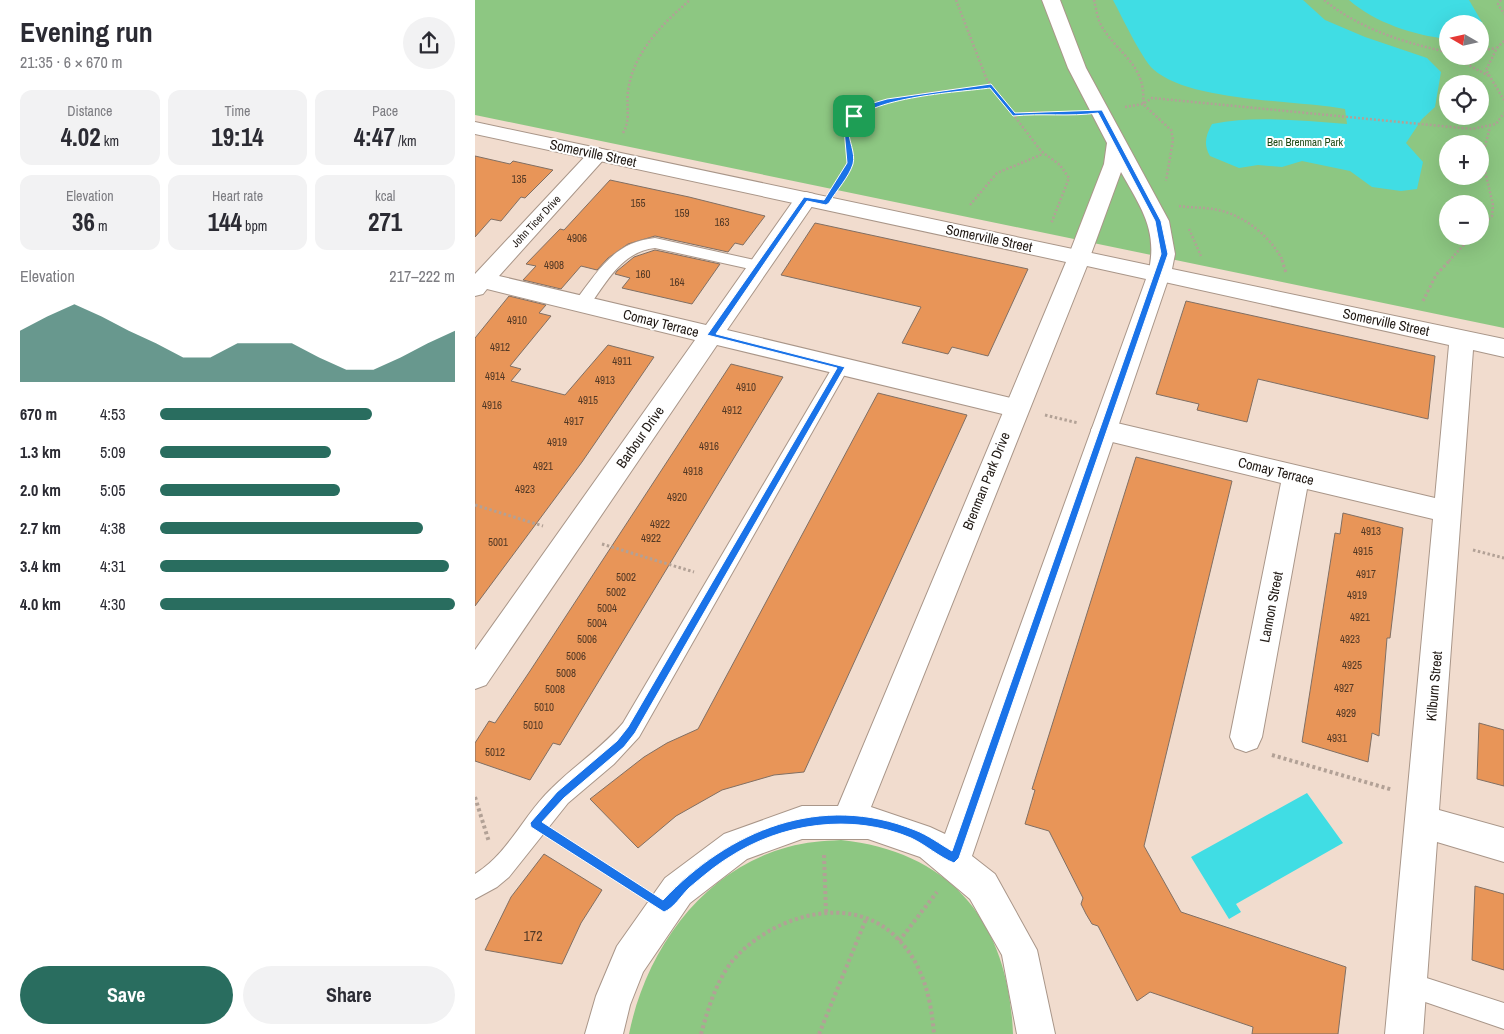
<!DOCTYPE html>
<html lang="en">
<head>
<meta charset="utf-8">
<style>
	:root { --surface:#fff; --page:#f2f2f3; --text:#2b2b33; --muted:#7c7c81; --accent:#296d5f }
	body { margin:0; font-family:"Archivo Narrow",sans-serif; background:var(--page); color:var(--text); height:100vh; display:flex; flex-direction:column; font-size:19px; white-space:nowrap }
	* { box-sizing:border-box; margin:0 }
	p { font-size:16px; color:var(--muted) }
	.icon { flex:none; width:28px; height:28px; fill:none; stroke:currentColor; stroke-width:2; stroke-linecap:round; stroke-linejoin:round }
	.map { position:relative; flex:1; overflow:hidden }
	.drawer { display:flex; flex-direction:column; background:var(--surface); width:475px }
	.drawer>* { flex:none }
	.needle { width:32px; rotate:279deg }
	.buttons { position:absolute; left:964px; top:15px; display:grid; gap:10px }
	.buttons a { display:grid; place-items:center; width:50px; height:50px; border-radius:50%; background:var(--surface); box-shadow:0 5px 20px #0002; font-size:25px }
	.pin { position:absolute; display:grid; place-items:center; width:42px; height:42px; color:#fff; margin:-21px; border-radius:10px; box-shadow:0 2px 8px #0006 }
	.round { display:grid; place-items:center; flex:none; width:52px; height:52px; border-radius:26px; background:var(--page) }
	.headline { display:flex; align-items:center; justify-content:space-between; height:85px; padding:0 20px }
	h1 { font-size:28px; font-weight:700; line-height:38px }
	.metrics { display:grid; grid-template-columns:repeat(3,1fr); gap:8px; height:85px; padding:5px 20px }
	.metrics div { display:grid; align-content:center; border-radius:12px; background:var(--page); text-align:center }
	.metrics b { font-size:25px; font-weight:700 }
	.metrics small { font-size:14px; font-weight:400 }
	.metrics p { font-size:14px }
	.chart { height:140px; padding:10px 20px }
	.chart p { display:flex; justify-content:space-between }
	.chart svg { width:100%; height:90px; margin-top:5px; fill:var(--accent); opacity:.7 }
	.primary-button { display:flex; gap:10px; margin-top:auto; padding:10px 20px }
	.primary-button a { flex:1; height:58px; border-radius:30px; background:var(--accent); color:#fff; font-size:20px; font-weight:700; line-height:58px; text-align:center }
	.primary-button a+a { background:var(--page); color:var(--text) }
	ul { padding:0 20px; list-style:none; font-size:16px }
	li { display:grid; grid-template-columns:80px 60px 1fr; align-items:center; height:38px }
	li i { height:12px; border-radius:6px; background:var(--accent) }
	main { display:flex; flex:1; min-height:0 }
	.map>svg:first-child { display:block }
</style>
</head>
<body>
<main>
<section class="drawer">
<div class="headline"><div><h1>Evening run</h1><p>21:35 · 6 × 670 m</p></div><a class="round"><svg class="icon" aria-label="share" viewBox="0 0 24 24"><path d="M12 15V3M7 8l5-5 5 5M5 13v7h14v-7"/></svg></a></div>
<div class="metrics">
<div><p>Distance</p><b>4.02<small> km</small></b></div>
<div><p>Time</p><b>19:14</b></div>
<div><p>Pace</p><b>4:47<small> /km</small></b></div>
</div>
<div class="metrics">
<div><p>Elevation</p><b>36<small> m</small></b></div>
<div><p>Heart rate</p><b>144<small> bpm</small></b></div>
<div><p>kcal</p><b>271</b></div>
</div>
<div class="chart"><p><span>Elevation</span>217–222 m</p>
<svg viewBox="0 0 160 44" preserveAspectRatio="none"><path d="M0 44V19L10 12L20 6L30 12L40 19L50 25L60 32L70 32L80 25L90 25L100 25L110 32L120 38L130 38L140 32L150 25L160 19V44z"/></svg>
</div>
<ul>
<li><b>670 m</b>4:53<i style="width:72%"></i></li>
<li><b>1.3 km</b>5:09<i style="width:58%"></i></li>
<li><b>2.0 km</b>5:05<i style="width:61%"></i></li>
<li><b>2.7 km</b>4:38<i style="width:89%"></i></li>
<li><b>3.4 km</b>4:31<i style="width:98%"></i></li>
<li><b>4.0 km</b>4:30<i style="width:100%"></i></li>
</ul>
<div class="primary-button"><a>Save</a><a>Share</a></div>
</section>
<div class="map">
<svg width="1029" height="1034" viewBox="0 0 1029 1034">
	<rect width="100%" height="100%" fill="#f1dcce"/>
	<path fill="#8dc782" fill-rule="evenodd" d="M0,0H1029V328L0,115ZM972,24H1005V56H972ZM972,84H1005V116H972ZM972,144H1005V176H972ZM972,204H1005V236H972Z
		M366,840C478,852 534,924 538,1034H154C171,950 227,870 313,847C331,842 348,841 366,840Z"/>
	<path fill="#40dde4" d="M638,0H828L850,20L890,37L952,58L966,72L960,107L947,119L931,143L948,162L942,189L926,191L897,187L875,171L827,161L807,167L783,165L764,168L735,156C728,144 731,135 737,124C782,115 827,121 872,124L870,109C821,100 714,102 678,69C667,59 646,15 638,0Z
		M874,0H994L1008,24L1005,26V24H972V39C939,35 900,23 874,0Z
		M832,793L868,843L761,904L766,912L754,919L716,857Z"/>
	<path fill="#e89558" stroke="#816f63" d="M0,156L35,164L38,161L78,170L50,198L46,197L26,221L16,219L0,237Z
		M135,180L214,197L290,216L268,245L260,243L253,252L180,236L153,244L133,258L122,270L106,266L86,289L48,280L61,266L51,264L85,229L89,230Z
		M340,223L553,269L513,356L477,347L473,354L427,343L446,307L306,275Z
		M180,250L245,264L217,304L147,288L155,278L140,274L142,271L159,257Z
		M34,296L71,305L64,313L76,316L35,366L46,369L36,381L90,395L133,345L179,357L107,462L0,606V338Z
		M711,301L960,356L953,419L783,379L772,422L722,410L724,404L681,394Z
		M256,364L308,377L85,745L78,743L55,780L0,761V743L14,721L20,723L55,671Z
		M403,393L492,415L329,772L299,775L247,790L201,816L163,848L115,799L169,757L192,743L223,729Z
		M661,457L757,481L669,846L706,912L871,967L863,1034H777L778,1027L675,992L662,1001L623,926L617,924L611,914L606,904L608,898L574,831L550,824L560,790L557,789Z
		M868,513L928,528L915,638H912L904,736L897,733L893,762L827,742L860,533L865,534Z
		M1004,723L1029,730V786L1002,779Z
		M69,854L127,890L106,923L87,964L10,950L36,897Z
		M1000,886L1029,894V970L997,960Z"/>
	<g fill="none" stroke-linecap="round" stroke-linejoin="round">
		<g stroke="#a99689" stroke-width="2">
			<path id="lane" d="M180,238L284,261L289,262L292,266L289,270L284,271L180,248C147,251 130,284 113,308H101L99,304L101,300C124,270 139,242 180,238Z
				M366,361L372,363L374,367L164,737L139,764L93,803L34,877L22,887L0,899V874C34,853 49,814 77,788C100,765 127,748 148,723L360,363Z
				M933,972L1029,1003V1029L924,993L921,984L924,975Z"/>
		</g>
		<g stroke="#a99689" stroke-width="2">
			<path id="street" d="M567,0H585L611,68L694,221L700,254L697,269L1029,339V357L998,350L964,810L1029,828V862L962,842L948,1034H910L958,519L832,489L787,737L782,748L771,752L760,748L755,737L806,483L629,440L620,437L616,430L620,423L629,420L960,498L974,345L676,279L673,274C684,231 666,208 646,172L615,257L612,262L604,264L596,262L593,257L629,164L632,143L593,68Z
				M123,148L130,150L133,154L130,158L24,276L231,325L323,194L331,192L339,194L342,199L252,330L540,399L549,401L553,408L549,415L540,417L242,345L11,685L0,689V650L220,340L12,289L8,294L0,296V274L116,150Z"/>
		</g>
		<g stroke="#a99689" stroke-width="2">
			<path id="secondary" d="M0,122L692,269L695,274L497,856L520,874L562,950L580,1034H542L527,955L495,899L445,857L393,839H327L272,859L215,903L168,972L155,1005L148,1034H110L121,996L142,946L190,878L249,834L327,806H363L591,262L0,134ZM612,266L671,279L470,834L455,827L396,807Z"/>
		</g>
		<path stroke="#b2a196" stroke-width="2.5" stroke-dasharray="2 2" stroke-linecap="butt" d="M481,0L512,80L566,151L585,165L594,178L576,224
			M619,0C621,7 622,16 625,23C640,53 672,63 668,104L696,130L698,140L691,181
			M849,0C885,29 927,42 972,52
			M1026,0L1023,4L1029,14
			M1029,41L1022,48L1011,70L1029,100
			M1005,51L1021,48
			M977,56L1014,76
			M650,107L668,104L677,98L997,129L1021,124L1029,113
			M538,115L559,112L599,114
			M148,133C156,119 151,107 153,91C158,53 187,24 215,0
			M363,183L375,163L372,127C386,93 483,91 516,86
			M495,205L522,173L568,154
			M704,206C717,208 730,207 743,210C770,216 795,236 808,261
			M1005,228L1017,216L1018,205L1007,158L1015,127
			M714,229L726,256
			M974,261L997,236"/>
		<path stroke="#b2a196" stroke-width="3" stroke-dasharray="2.5 2.5" stroke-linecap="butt" d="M807,260L811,273
			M948,301L961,275L975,260
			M570,415L603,423
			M0,505L68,526
			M127,544L219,572
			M998,550L1029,558"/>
		<path stroke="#b2a196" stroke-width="4" stroke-dasharray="3 3" stroke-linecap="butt" d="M797,755L918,790
			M0,797L14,842
			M85,839L164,890
			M349,855L351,912
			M424,941L462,892
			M226,1034C233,1009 240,985 255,964C291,918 374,890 421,937C448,963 456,998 459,1034
			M344,1034L391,919"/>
		<use href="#lane" fill="#fff" fill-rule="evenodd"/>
		<use href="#street" fill="#fff" fill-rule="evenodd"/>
		<use href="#secondary" fill="#fff" fill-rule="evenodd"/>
	</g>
	<path fill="#1a73e8" stroke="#fff" fill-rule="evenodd" d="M516,84L540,113L627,110L686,221L693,254L484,858L479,863C464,857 451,845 436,838C377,813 306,823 253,858C240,866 226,878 214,888C206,896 199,908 189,912L56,827L55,823L82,792L142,741L153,727L362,368L232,335L329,197L349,200L372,163L369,129L377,114L388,106L412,99ZM515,88L538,116C567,113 594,117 623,113L680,221L686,254L477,851C465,844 453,835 440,830C346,792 254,830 188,900L67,822L89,798L149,747L160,733L370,367L241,334L332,201L351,205L354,203C361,191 374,177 378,164C381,153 373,140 374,130C380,97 487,92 515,88Z"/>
	<g text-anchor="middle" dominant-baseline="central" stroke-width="4" stroke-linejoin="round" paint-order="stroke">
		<g font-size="11" fill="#1e4915" stroke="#fff">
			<text x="830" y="142">Ben Brenman Park</text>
		</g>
		<g font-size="11" fill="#523825">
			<text x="44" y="179">135</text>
			<text x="163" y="203">155</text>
			<text x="207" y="213">159</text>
			<text x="247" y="222">163</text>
			<text x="102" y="238">4906</text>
			<text x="79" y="265">4908</text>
			<text x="168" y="274">160</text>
			<text x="202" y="282">164</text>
			<text x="42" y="320">4910</text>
			<text x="25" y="347">4912</text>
			<text x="147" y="361">4911</text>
			<text x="20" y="376">4914</text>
			<text x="130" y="380">4913</text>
			<text x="271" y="387">4910</text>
			<text x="113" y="400">4915</text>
			<text x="17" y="405">4916</text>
			<text x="257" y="410">4912</text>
			<text x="99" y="421">4917</text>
			<text x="82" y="442">4919</text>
			<text x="234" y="446">4916</text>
			<text x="68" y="466">4921</text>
			<text x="218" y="471">4918</text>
			<text x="50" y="489">4923</text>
			<text x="202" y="497">4920</text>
			<text x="185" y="524">4922</text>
			<text x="896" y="531">4913</text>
			<text x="176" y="538">4922</text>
			<text x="23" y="542">5001</text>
			<text x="888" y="551">4915</text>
			<text x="891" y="574">4917</text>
			<text x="151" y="577">5002</text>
			<text x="141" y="592">5002</text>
			<text x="882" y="595">4919</text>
			<text x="132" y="608">5004</text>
			<text x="885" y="617">4921</text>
			<text x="122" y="623">5004</text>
			<text x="112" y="639">5006</text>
			<text x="875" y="639">4923</text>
			<text x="101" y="656">5006</text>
			<text x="877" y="665">4925</text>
			<text x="91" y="673">5008</text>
			<text x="869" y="688">4927</text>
			<text x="80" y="689">5008</text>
			<text x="69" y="707">5010</text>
			<text x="871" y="713">4929</text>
			<text x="58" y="725">5010</text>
			<text x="862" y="738">4931</text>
			<text x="20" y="752">5012</text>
		</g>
		<g font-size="11" fill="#201914" stroke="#fff">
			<text transform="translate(61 221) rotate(-47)">John Ticer Drive</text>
		</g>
		<g font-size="14" fill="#201914" stroke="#fff">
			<text transform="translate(118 153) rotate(12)">Somerville Street</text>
			<text transform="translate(514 238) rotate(12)">Somerville Street</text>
			<text transform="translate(911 322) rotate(12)">Somerville Street</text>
			<text transform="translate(186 323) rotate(14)">Comay Terrace</text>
			<text transform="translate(165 437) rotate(-55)">Barbour Drive</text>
			<text transform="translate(801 471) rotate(14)">Comay Terrace</text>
			<text transform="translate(511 481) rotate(-68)">Brenman Park Drive</text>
			<text transform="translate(796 607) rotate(-79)">Lannon Street</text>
			<text transform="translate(959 686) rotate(-85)">Kilburn Street</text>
		</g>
		<g font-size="14" fill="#523825">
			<text x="58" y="936">172</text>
		</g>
	</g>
</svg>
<div class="buttons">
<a><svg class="needle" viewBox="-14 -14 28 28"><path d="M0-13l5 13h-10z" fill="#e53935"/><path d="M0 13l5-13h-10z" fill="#7c7c81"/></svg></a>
<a><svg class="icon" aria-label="locate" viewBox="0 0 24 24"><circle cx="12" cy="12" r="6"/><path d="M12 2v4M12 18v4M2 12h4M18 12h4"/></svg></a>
<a>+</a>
<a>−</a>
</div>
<div class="pin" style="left:379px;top:116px;background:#1e9e55"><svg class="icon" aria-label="arrive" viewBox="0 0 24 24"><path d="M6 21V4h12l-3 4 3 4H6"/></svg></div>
</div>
</main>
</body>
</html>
